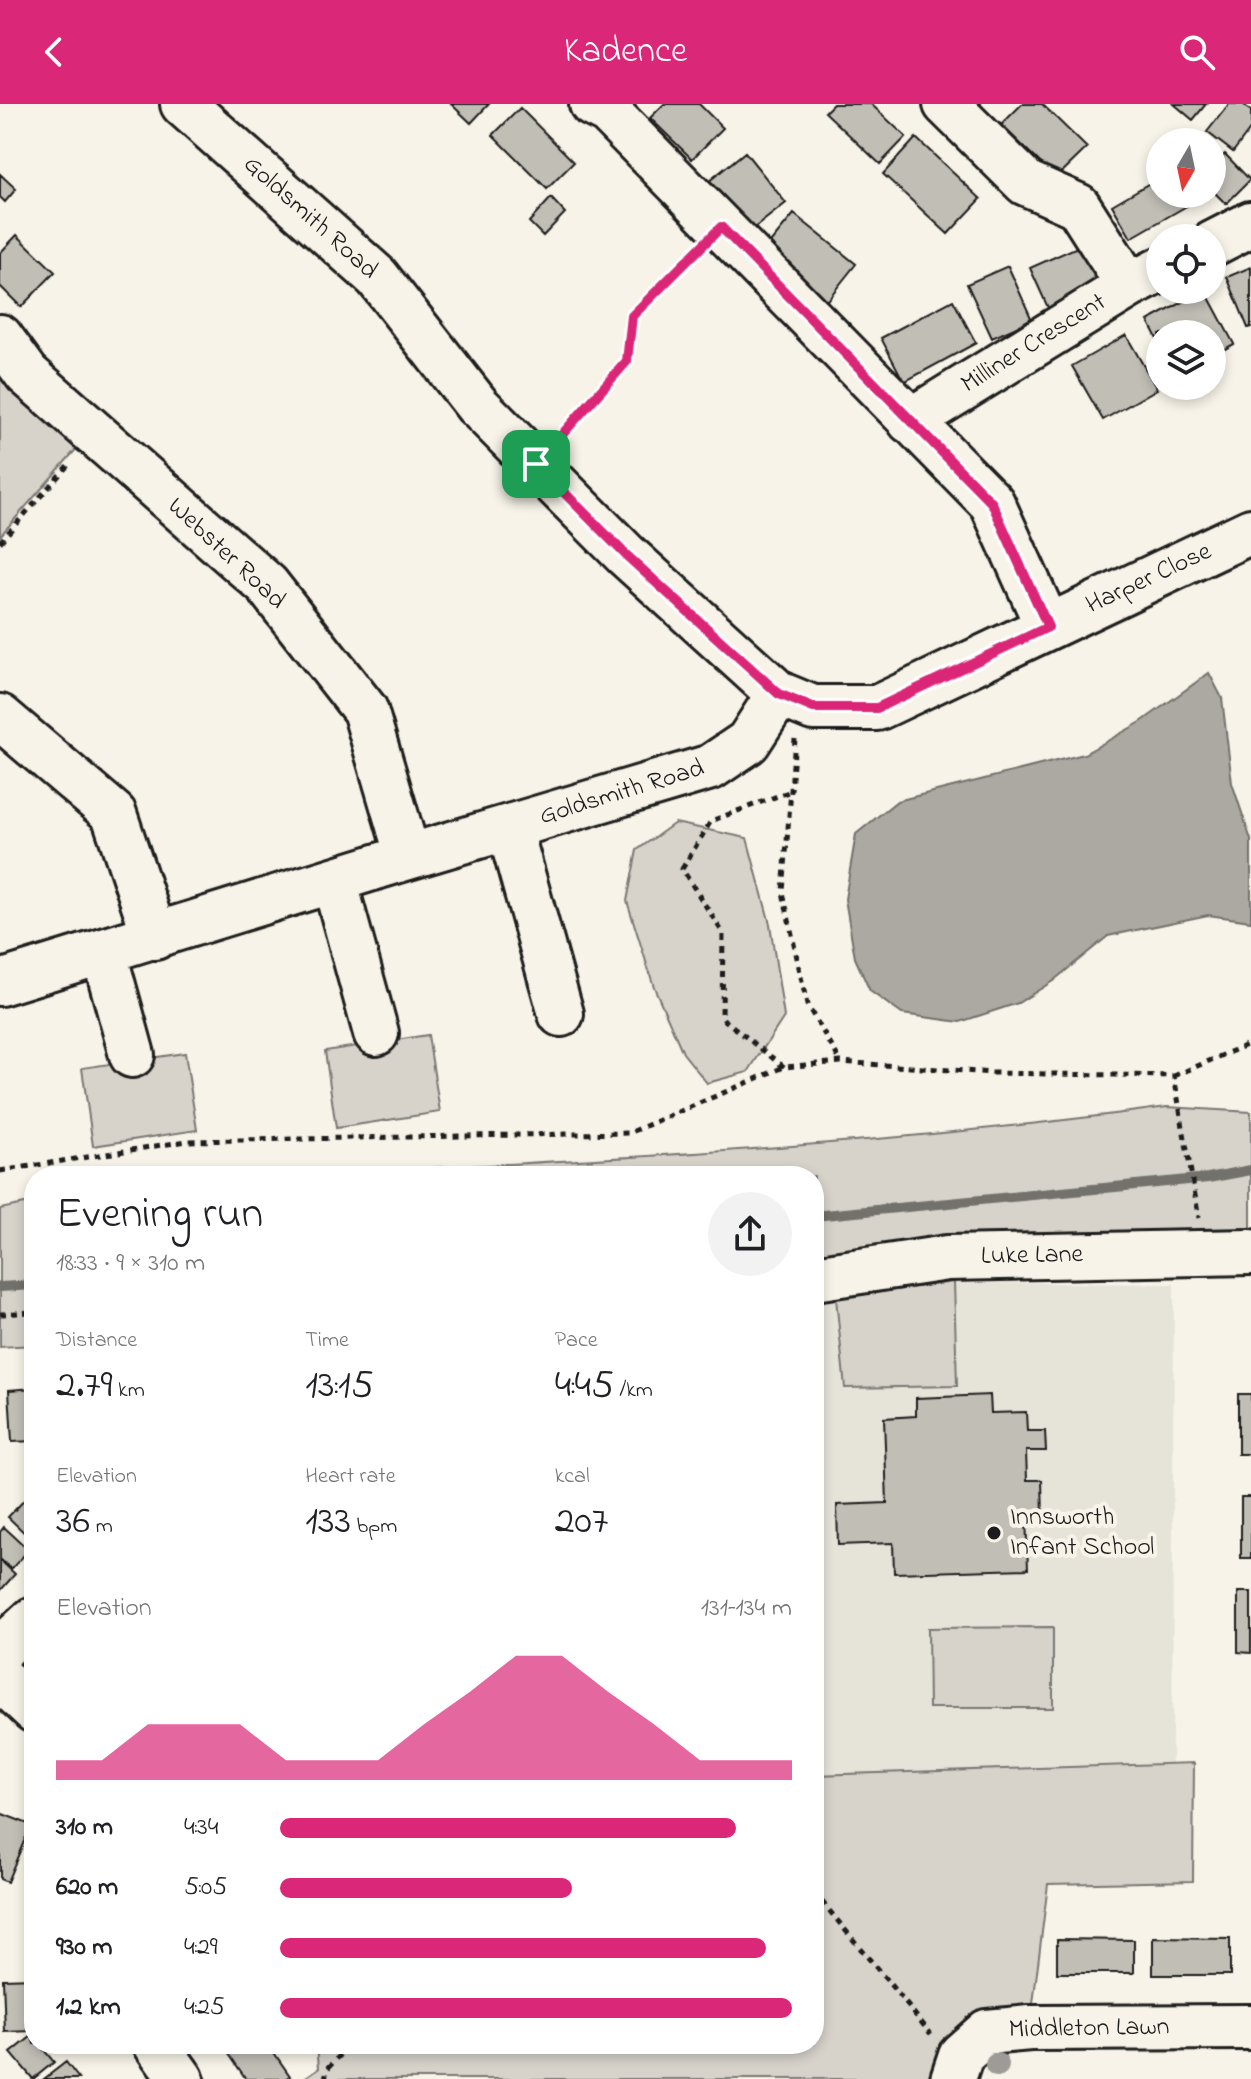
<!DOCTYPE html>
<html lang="en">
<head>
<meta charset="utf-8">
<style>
	:root { --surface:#fff; --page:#f2f2f2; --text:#202124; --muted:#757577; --accent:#db2777 }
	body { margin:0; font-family:"Indie Flower",sans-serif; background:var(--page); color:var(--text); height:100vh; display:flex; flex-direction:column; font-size:30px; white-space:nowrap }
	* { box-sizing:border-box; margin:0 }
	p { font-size:26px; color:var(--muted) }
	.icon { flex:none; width:44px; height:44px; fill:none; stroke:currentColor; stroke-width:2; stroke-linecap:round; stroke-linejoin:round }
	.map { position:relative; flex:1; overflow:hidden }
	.drawer { position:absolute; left:24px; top:1062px; width:800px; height:888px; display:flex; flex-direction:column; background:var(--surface); border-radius:32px; box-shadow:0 4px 12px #0003 }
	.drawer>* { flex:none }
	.needle { width:52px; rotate:189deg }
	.controls { position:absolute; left:1146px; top:24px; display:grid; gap:16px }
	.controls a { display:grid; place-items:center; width:80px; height:80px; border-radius:50%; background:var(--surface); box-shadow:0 4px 12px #0003; font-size:40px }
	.pin { position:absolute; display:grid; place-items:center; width:68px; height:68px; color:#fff; margin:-34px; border-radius:16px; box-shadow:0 4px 12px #0006 }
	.round { display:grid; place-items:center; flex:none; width:84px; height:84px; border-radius:42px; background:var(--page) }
	.headline { display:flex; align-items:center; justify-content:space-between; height:136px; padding:0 32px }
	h1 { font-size:44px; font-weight:600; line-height:60px }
	.stats { display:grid; grid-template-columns:repeat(3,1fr); gap:12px; height:136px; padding:8px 32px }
	.stats div { display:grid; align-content:center }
	.stats b { font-size:40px; font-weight:600 }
	.stats small { font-size:22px; font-weight:400 }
	.stats p { font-size:22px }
	.chart { height:224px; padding:16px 32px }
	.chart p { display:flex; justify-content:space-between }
	.chart svg { width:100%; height:144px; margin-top:8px; fill:var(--accent); opacity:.7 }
	ul { padding:0 32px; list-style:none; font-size:26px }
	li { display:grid; grid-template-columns:128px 96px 1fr; align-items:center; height:60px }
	li i { height:20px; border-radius:10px; background:var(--accent) }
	header { display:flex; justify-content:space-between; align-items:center; height:104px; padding:0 32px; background:var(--accent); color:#fff; font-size:36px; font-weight:600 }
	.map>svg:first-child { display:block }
</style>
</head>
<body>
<header><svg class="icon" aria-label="back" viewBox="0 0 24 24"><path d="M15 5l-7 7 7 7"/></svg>Kadence<svg class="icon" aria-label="search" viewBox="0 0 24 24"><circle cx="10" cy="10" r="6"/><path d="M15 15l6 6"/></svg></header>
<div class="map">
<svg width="1251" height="1975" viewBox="0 0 1251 1975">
	<rect width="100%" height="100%" fill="#f7f3e8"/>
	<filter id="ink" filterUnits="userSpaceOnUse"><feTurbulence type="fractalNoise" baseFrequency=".0125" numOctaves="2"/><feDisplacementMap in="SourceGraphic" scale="16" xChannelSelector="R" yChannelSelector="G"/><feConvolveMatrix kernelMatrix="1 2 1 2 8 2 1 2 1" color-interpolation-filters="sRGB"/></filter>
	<g filter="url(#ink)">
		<path fill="#e6e3d9" d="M954,1178L1174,1180L1172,1660L814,1671V1199Z"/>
		<path fill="#d7d3cb" stroke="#7a7874" stroke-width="2" d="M0,260L86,334L0,432Z
			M675,719L747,734L770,820L784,913L748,968L707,979L683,949L654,883L627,797L637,746Z
			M428,931L440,1008L336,1024L325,947Z
			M185,949L197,1026L93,1042L82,964Z
			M1167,1003L1251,1008V1148L814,1174V1072H272C571,1057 870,1044 1167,1003Z
			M34,1098V1241L0,1243V1105Z
			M954,1178L957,1282L845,1284L836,1194Z
			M1053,1523V1604H929L928,1524Z
			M1194,1659L1193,1777L1048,1780L1030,1924L953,1975H303L319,1964L317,1940H814V1671Z"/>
		<path fill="#aca9a2" stroke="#72716c" stroke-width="2" d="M1209,569L1222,594L1232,679L1251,736V817L1208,811L1108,832L1053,877L1018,899L960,918L902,910L870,887L855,854L845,795L856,730L897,697L1084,650L1141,618Z"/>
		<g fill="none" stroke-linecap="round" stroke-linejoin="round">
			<path stroke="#72716c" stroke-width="10" d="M814,1112L1208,1074L1251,1066
				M0,1183L34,1181"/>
		</g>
		<path fill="#c0beb5" stroke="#1c1c1c" stroke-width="2" d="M451,0H489L471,19Z
			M664,0H699L723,24L692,55L650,14Z
			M833,0H871L906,33L880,60L825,8Z
			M1022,0H1042L1087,44L1056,74L1001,21Z
			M1174,0H1206L1193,16Z
			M1229,0H1243L1251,7V24L1233,48L1207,28Z
			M520,4L574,58L547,85L493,31Z
			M916,34L981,95L948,130L883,70Z
			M745,48L786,99L748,129L708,78Z
			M1225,50L1250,76L1226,100L1212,86V63Z
			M0,70L16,85L5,98L0,93Z
			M1160,73V90H1193L1197,96L1131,134L1112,101Z
			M551,94L565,109L543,132L529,118Z
			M794,110L856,160L824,200L761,150Z
			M17,131L55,168L21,203L0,182V149Z
			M1084,140L1103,181L1049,206L1030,164Z
			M1008,162L1032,216L992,234L967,180Z
			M1251,163V223L1248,224L1227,173Z
			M1205,186L1234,240L1212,252V230H1160V240L1148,217Z
			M953,196L976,239L904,278L881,234Z
			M1126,231L1157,285L1103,316L1072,262Z
			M34,1284V1337L12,1338L9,1286Z
			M1238,1290H1251V1350H1238Z
			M990,1291L991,1309L1026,1308L1027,1327H1045L1046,1347H1026L1027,1376H1042L1043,1412H1026L1028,1465L894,1469L893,1439L838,1441L837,1401L887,1399L884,1314L916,1312V1294Z
			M34,1386V1438L8,1413Z
			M1241,1393H1251V1454H1241Z
			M4,1423L29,1446L11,1465L0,1455V1428Z
			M0,1456L15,1470L0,1487Z
			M1238,1488H1251V1549L1238,1548Z
			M0,1709L31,1721L7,1778L0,1775Z
			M1153,1834L1230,1835V1871H1153Z
			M1057,1835L1134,1836V1869H1057Z
			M34,1874V1927L5,1928L3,1875Z
			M32,1932L34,1940H39L54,1958L33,1975L11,1949Z
			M243,1940H268L290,1972L285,1975H246L229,1950Z
			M66,1958L79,1975H44Z"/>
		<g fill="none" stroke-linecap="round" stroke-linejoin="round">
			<g stroke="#1c1c1c" stroke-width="50">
				<path id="minor" d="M592,0L608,8L992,399L1048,523
					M946,0L1026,79L1078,102L1129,182
					M1212,140L1251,120
					M0,233L27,270L267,481L365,606L408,753
					M910,317L1129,182L1160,166
					M779,590L813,604H877L1251,427
					M0,613L114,710L155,833
					M509,723L561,910
					M334,776L376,929
					M104,849L132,951
					M0,879L408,753L711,663L748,638L779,590L626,451L477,301L377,173L183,0
					M814,1174L947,1154L1251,1148
					M0,1546L34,1515
					M0,1574L34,1606
					M156,1940L181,1975
					M953,1975L961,1951L987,1928L1030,1924L1251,1923"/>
			</g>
			<path stroke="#1c1c1c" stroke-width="5" stroke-dasharray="6 6" stroke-linecap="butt" d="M560,332L627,257L632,212L694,150
				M0,438L71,358
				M795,635L783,788L807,901L841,958
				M784,963L722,914L723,829L682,765L711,717L791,687
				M1174,972L1251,939
				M0,1067L187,1037L629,1029L784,963L841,958L992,969L1174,972L1199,1114
				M0,1210L34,1208
				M814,1788L931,1930
				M325,1975L327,1965L351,1940"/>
			<use href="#minor" stroke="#f7f3e8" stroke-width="44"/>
		</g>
		<circle fill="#9d9b95" cx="997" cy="1961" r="12"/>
	</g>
	<g fill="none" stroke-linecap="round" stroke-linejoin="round" filter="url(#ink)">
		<g stroke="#fff" stroke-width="16">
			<path id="route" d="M721,123L992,399L1048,523L877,604H813L779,590L626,451L536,360L627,257L632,212Z"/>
		</g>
		<use href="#route" stroke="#db2777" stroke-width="10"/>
	</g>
	<circle fill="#1c1c1c" stroke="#f7f3e8" stroke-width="3" cx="994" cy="1429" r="8"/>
	<g text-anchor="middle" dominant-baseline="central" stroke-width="8" stroke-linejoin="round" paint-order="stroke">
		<g font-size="26" fill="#1c1c1c" stroke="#f7f3e8">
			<text transform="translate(310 114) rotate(42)">Goldsmith Road</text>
			<text transform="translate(1034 240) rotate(-32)">Milliner Crescent</text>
			<text transform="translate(226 450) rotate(43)">Webster Road</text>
			<text transform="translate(1149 475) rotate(-25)">Harper Close</text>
			<text transform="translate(622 689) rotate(-17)">Goldsmith Road</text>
			<text transform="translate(1032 1152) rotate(-1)">Luke Lane</text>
			<text transform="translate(1089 1925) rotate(-1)">Middleton Lawn</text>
		</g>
		<g font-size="26" fill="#1c1c1c" stroke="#f7f3e8" text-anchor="start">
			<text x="1010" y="1414">Innsworth<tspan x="1010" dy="30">Infant School</tspan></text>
		</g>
	</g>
</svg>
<div class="controls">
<a><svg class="needle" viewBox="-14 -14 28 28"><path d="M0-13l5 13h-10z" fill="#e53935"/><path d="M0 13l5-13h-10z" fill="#757577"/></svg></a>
<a><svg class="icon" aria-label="locate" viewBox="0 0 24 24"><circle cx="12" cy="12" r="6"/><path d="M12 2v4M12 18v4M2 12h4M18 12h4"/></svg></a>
<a><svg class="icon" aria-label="layers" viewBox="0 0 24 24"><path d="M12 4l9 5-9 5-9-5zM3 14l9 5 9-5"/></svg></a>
</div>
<div class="pin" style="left:536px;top:360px;background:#1e9e55"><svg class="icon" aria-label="arrive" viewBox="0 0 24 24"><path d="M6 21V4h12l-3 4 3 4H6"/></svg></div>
<section class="drawer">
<div class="headline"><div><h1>Evening run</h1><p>18:33 · 9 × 310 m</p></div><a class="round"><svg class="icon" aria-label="share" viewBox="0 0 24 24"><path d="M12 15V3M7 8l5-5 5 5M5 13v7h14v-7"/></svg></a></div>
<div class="stats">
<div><p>Distance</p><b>2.79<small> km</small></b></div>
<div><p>Time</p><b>13:15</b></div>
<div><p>Pace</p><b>4:45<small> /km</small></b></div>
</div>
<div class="stats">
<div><p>Elevation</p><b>36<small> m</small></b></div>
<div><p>Heart rate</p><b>133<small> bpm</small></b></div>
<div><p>kcal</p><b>207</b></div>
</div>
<div class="chart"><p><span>Elevation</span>131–134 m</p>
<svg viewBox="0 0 160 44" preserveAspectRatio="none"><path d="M0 44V38L10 38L20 27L30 27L40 27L50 38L60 38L70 38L80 27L90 17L100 6L110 6L120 17L130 27L140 38L150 38L160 38V44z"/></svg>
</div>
<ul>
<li><b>310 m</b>4:34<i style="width:89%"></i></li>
<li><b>620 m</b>5:05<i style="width:57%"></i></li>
<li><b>930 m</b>4:29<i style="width:95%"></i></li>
<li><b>1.2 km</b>4:25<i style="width:100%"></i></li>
</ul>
</section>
</div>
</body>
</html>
